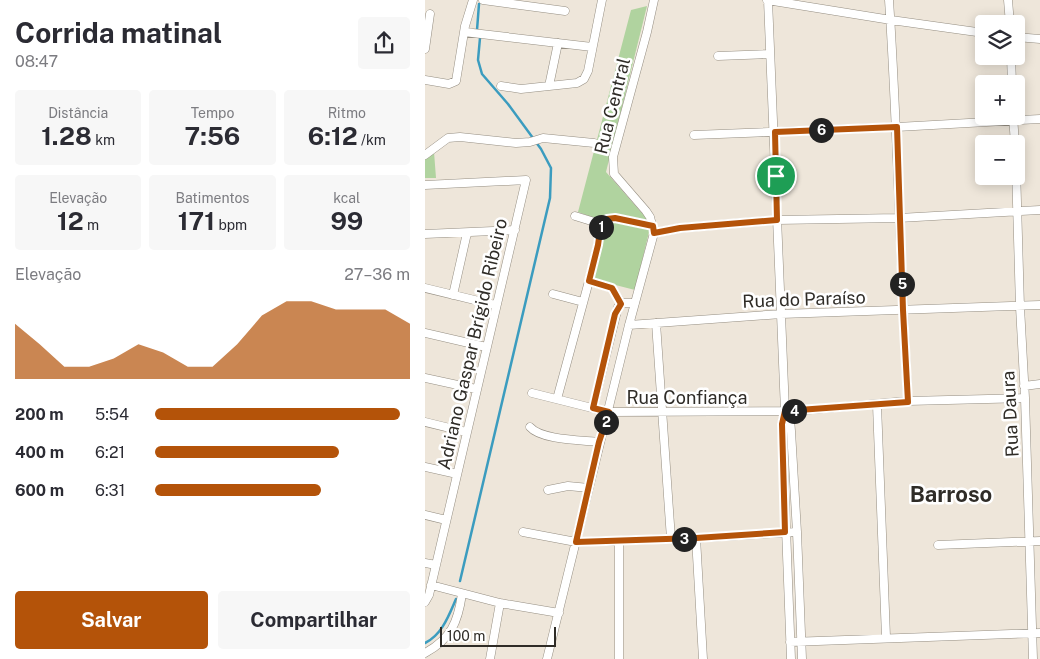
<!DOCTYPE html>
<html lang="pt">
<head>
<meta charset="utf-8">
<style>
	:root { --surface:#fff; --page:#f7f7f7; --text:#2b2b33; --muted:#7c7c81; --accent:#b45309 }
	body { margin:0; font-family:"Public Sans",sans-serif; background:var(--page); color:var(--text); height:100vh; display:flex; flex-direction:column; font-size:19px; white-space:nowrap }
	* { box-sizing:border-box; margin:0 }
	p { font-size:16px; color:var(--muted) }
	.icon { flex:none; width:28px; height:28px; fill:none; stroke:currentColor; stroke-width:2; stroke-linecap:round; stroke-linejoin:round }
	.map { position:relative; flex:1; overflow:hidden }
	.drawer { display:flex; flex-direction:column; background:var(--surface); width:425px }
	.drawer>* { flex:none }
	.buttons { position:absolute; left:550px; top:15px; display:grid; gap:10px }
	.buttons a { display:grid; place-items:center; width:50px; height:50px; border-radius:5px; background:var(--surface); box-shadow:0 2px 12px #0003; font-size:25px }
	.scale { position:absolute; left:15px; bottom:12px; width:116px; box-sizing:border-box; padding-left:5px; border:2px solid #2f2c27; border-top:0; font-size:14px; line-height:18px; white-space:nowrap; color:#2f2c27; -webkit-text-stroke:4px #fff; paint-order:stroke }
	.pin { position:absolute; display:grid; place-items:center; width:42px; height:42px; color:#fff; margin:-21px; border:2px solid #fff; border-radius:50%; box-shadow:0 1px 5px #0007 }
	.km { position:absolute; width:25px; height:25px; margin:-12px; border-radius:50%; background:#222; color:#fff; font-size:14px; line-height:25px; text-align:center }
	.round { display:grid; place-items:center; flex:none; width:52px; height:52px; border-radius:5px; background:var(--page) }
	.summary { display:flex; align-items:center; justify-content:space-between; height:85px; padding:0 15px }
	h1 { font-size:28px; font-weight:700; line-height:38px }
	.metrics { display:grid; grid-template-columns:repeat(3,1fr); gap:8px; height:85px; padding:5px 15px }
	.metrics div { display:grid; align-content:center; border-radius:5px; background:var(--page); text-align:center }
	.metrics b { font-size:25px; font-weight:700 }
	.metrics small { font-size:14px; font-weight:400 }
	.metrics p { font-size:14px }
	.chart { height:140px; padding:10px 15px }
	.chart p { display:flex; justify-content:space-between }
	.chart svg { width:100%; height:90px; margin-top:5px; fill:var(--accent); opacity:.7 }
	.primary-button { display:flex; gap:10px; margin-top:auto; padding:10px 15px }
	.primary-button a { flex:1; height:58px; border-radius:5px; background:var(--accent); color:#fff; font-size:20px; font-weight:700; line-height:58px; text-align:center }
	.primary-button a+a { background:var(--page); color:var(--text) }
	ul { padding:0 15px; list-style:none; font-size:16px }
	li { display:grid; grid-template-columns:80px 60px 1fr; align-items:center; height:38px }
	li i { height:12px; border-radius:6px; background:var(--accent) }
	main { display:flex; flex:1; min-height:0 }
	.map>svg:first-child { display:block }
</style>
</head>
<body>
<main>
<section class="drawer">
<div class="summary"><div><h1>Corrida matinal</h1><p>08:47</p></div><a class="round"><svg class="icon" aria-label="share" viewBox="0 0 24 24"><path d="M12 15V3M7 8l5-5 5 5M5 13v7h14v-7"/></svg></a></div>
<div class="metrics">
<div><p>Distância</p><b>1.28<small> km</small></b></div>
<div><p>Tempo</p><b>7:56</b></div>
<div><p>Ritmo</p><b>6:12<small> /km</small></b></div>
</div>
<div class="metrics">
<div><p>Elevação</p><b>12<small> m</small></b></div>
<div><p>Batimentos</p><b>171<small> bpm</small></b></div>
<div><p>kcal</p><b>99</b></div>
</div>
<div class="chart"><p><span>Elevação</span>27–36 m</p>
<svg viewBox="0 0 160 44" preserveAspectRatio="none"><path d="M0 44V17L10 27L20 38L30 38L40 34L50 27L60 31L70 38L80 38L90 27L100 13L110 6L120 6L130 10L140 10L150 10L160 17V44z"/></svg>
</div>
<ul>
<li><b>200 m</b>5:54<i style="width:96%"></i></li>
<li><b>400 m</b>6:21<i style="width:72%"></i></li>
<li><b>600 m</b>6:31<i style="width:65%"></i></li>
</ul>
<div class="primary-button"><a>Salvar</a><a>Compartilhar</a></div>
</section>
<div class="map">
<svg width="615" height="659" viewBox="0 0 615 659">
	<rect width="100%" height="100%" fill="#eee6da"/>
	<path fill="#b0d39f" d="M222,6L181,172L222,219L224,232L210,290L167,279L180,222L153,212L206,10Z
		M9,152L11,178H0V153Z"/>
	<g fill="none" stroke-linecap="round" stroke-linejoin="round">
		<path stroke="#3b9cbf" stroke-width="2.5" d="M52,30L54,4
			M35,581L125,198L126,168L116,149L83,104L57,74L53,60L55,38
			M0,643C17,635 24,615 31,599"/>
		<g stroke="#958e82" stroke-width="9">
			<path id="minor" d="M58,0L140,11
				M342,0L466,20L559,33
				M343,0L360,411L357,424L366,659
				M464,0C473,134 475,268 483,401
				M583,0L585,24
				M39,32L167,47
				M591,37L615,39
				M0,49L5,14
				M293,56L345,54
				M586,56L587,84
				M0,80L24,84L31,81L40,26L48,0
				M76,86L96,89L152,83L159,79L163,71L177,0
				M124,86L133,43
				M588,116L590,144
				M269,135L472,127L615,119
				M0,155L23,138L35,137L91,143L105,142L118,138L169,143
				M591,168L595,307L600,398L608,659
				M0,185L101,180L4,595L0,602
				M150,216L176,224L181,219L190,218L228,226
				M229,233L255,228L352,220L474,218L615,210
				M0,234L90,230
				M164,281L187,288L196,303
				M0,288L70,305
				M128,294L158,302
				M28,295L42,233
				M231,323L246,539
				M204,325L356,314L615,305
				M0,333L61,347
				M0,378L51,389
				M599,386L615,384
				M107,393L183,412L370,411L483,401L600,398
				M132,399L164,281L173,245L176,224
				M452,405L461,637
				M168,408L193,307L198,303H210
				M360,411L365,419L366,431L372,532L377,659
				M0,422L41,432
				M105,427C116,440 157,440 174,442
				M0,467L32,474
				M123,490L143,486L164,488
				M0,515L21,520
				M98,532L151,542L271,538L372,532
				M271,538L278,659
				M194,541V659
				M513,545L615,541
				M0,563L11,565
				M6,585L75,603L134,613
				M365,642L615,633
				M0,653C26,639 33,622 37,594
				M65,659L75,603
				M122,659L204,325L229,233L225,217L221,211L189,174L188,157L222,32L229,0"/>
		</g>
		<use href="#minor" stroke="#fff" stroke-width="8"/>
	</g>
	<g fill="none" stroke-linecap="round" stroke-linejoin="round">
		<g stroke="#fff" stroke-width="10">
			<path id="route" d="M472,127L478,310L483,402L360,411L357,424L360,532L271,538L151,542L174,442L184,412L168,408L190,314L196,304L187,288L164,281L173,245L176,224L182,219L190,218L228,226L229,233L255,228L352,220L350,132Z"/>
		</g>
		<use href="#route" stroke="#b45309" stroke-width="6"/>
	</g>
	<g text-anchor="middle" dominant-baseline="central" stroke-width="5" stroke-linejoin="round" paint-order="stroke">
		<g font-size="18" fill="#2f2c27" stroke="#fff">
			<text transform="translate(187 106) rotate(-76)">Rua Central</text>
			<text transform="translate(379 299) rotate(-2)">Rua do Paraíso</text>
			<text transform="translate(47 344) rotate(-77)">Adriano Gaspar Brígido Ribeiro</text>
			<text x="262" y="397">Rua Confiança</text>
			<text transform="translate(585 414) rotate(-93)">Rua Daura</text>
		</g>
		<g font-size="22" font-weight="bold" fill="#2f2c27" stroke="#fff">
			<text x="526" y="494">Barroso</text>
		</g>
	</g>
</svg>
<div class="buttons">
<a><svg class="icon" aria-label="layers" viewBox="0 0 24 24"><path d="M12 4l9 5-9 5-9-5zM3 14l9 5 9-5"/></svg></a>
<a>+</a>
<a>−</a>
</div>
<div class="scale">100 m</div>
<div class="pin" style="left:351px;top:176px;background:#1e9e55"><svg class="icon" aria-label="arrive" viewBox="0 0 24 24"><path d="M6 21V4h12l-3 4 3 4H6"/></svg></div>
<b class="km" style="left:176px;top:227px">1</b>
<b class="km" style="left:181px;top:422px">2</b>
<b class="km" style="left:259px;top:539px">3</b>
<b class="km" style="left:369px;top:411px">4</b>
<b class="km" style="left:477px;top:284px">5</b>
<b class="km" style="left:396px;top:130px">6</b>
</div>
</main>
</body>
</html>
